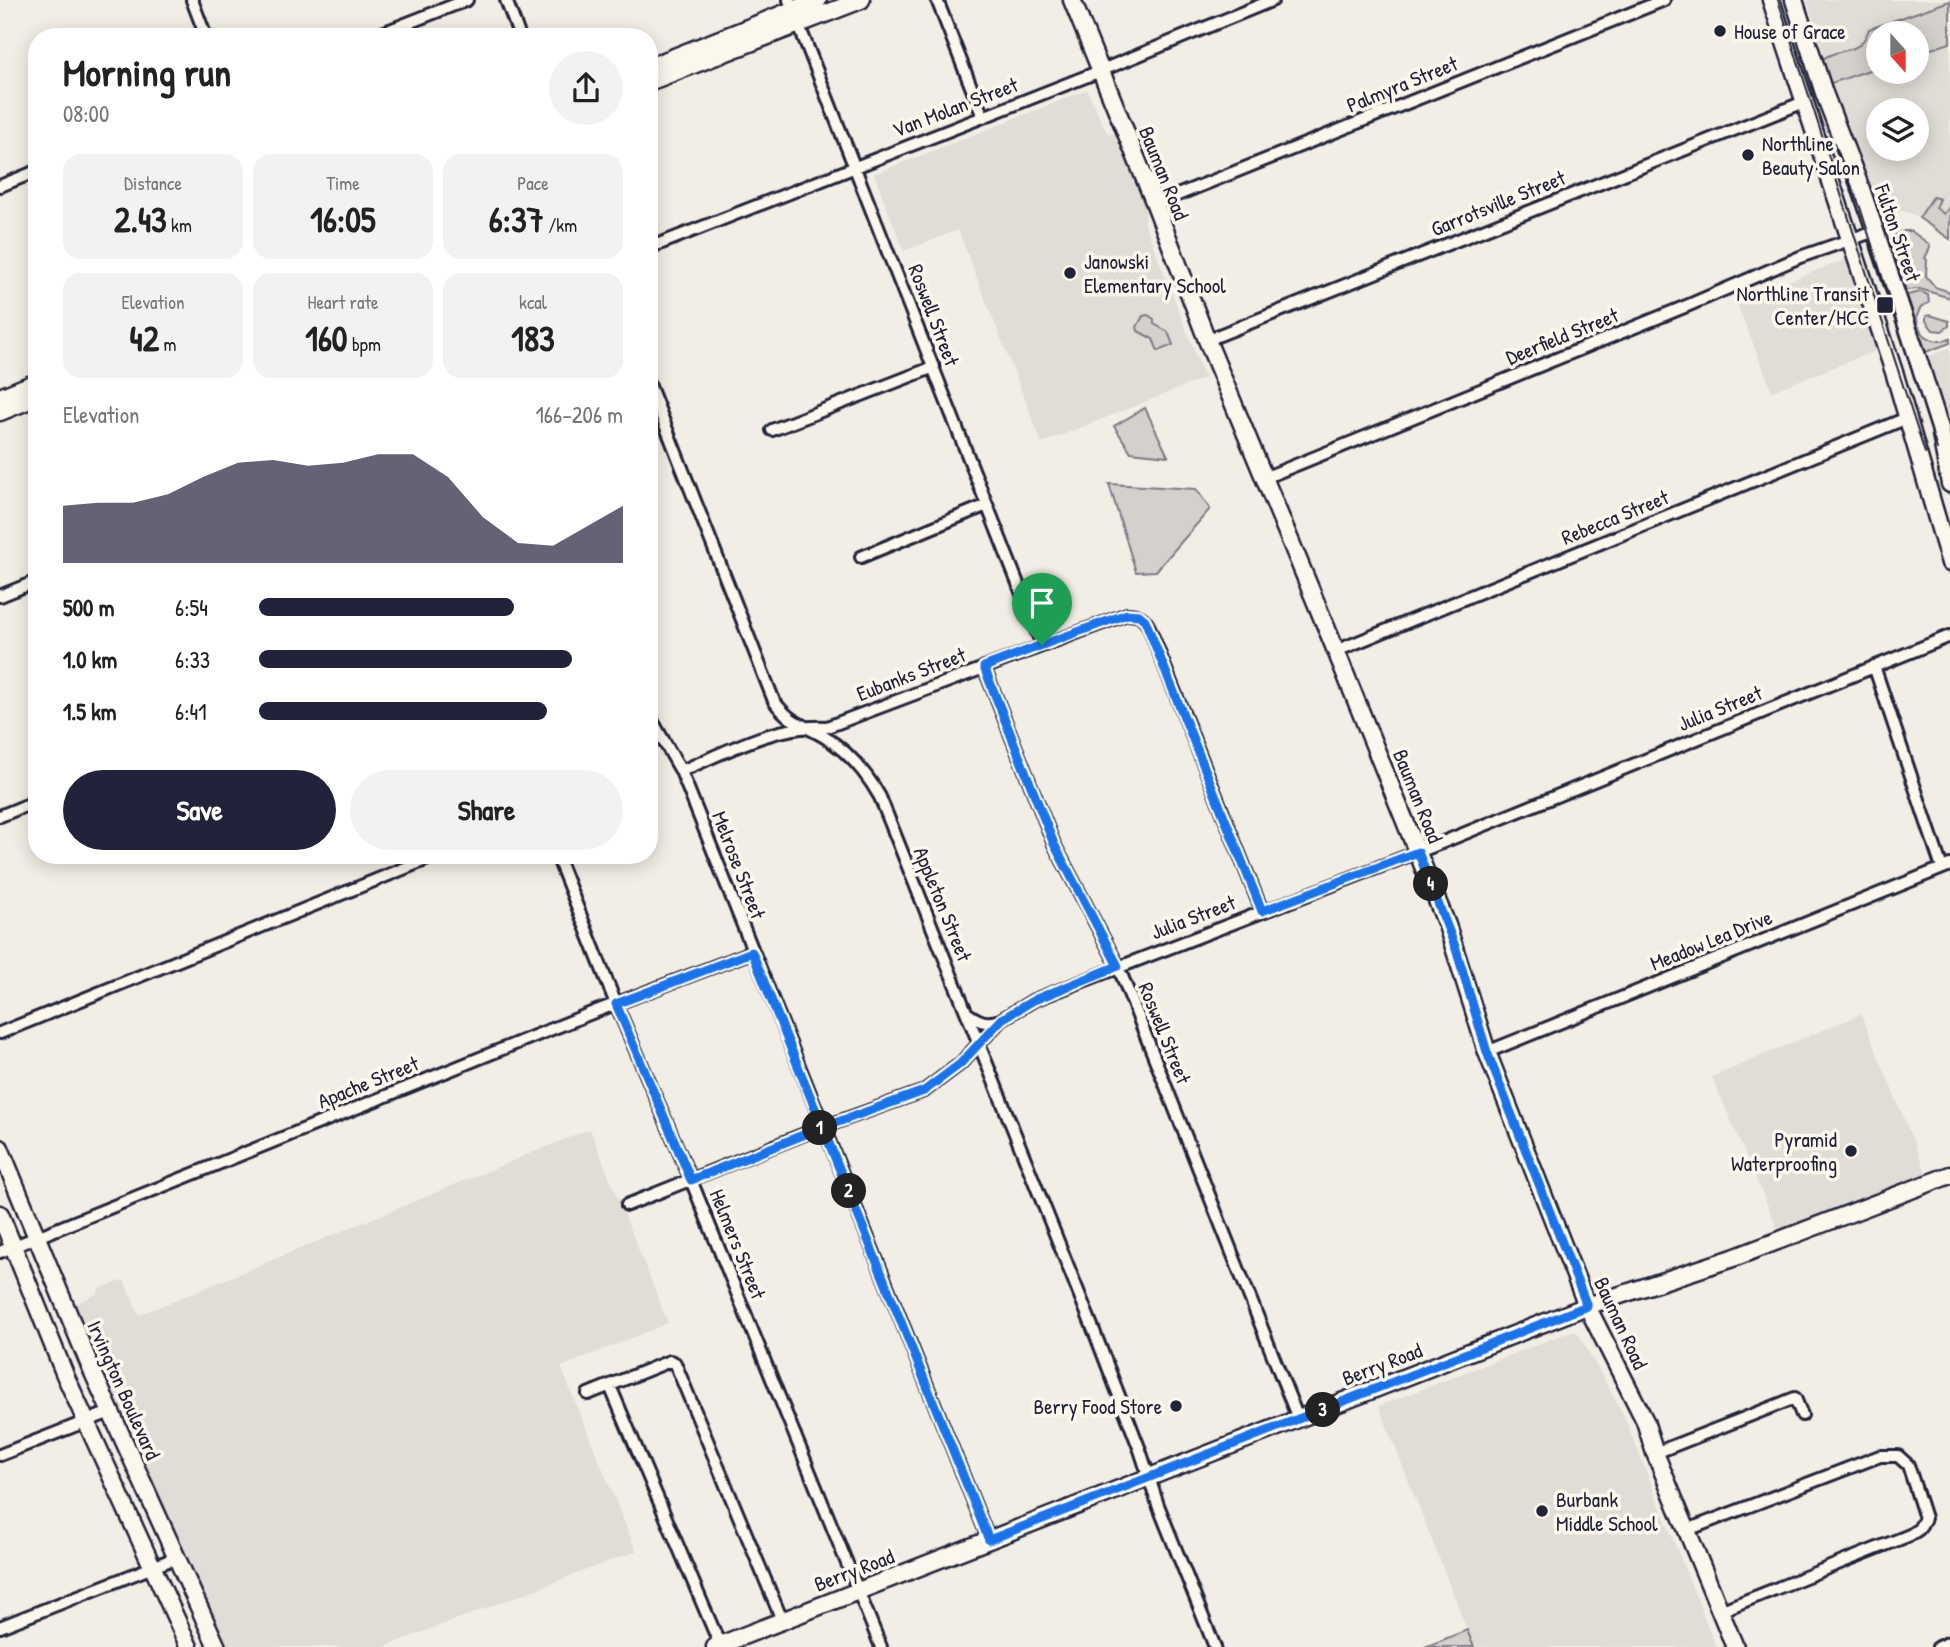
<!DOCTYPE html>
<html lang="en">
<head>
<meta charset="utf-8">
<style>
	:root { --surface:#fff; --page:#f2f2f2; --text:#222; --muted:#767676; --accent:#22223b }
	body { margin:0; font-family:"Patrick Hand",sans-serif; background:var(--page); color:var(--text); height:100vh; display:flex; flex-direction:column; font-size:26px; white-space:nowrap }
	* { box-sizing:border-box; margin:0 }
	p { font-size:23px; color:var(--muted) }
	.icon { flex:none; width:38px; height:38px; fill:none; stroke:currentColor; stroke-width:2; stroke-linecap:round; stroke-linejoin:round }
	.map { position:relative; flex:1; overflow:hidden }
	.sheet { position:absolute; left:28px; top:28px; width:630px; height:836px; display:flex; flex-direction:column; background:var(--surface); border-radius:28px; box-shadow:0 4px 18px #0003 }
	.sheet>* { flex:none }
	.needle { width:46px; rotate:159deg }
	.controls { position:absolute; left:1866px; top:21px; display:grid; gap:14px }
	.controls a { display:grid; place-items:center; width:63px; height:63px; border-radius:50%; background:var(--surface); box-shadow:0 4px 18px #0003; font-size:35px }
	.pin { position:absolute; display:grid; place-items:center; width:60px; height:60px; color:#fff; margin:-72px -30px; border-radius:50% 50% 50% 0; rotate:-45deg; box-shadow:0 0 7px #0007 }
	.pin .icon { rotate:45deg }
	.km { position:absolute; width:35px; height:35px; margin:-18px; border-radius:50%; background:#222; color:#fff; font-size:19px; line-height:35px; text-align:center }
	.round { display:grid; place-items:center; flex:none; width:74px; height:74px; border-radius:37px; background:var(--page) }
	.overview { display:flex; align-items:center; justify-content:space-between; height:119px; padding:0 35px }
	h1 { font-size:38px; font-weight:800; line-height:52px }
	.figures { display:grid; grid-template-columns:repeat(3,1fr); gap:10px; height:119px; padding:7px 35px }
	.figures div { display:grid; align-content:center; border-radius:18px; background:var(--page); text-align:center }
	.figures b { font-size:35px; font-weight:800 }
	.figures small { font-size:19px; font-weight:400 }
	.figures p { font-size:19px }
	.chart { height:196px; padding:14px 35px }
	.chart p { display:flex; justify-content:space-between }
	.chart svg { width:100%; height:126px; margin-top:7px; fill:var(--accent); opacity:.7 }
	.button { display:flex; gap:14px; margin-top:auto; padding:14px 35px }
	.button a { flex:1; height:80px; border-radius:42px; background:var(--accent); color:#fff; font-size:28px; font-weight:800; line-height:80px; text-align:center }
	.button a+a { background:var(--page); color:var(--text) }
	ul { padding:0 35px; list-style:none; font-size:23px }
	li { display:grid; grid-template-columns:112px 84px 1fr; align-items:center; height:52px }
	li i { height:18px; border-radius:9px; background:var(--accent) }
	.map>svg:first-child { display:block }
</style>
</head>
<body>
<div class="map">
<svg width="1950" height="1647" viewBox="0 0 1950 1647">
	<rect width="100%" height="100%" fill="#f2eee5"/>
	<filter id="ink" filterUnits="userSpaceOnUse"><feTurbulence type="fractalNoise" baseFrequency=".0143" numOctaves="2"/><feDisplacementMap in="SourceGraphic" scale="14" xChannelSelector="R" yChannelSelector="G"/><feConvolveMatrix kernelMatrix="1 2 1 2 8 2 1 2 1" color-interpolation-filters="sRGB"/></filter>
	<g filter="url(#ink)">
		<path fill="#e0dcd6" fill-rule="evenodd" d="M1807,0H1950V237L1920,217L1903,211L1882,215L1842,112ZM1878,33H1916V72H1878ZM1878,110H1916V149H1878Z
			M1087,90L1107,133L1122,135L1148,197L1144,222L1205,378L1042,443L958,230L904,251L874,174Z
			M1847,259L1878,350L1772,391L1736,301Z
			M1950,348V428L1927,357Z
			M1861,1014L1927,1175L1779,1232L1712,1077Z
			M590,1129L668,1323L561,1367L636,1551L384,1647H226L75,1304L99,1293L98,1289L124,1280L139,1315Z
			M1572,1331L1578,1333L1624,1416L1716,1647H1474L1379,1406Z"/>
		<path fill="#d4d1cc" stroke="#7b7a84" stroke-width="2" d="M1950,1V43L1916,54V33H1878V67L1829,84L1823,59C1841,45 1859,58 1869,29Z
			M1933,197L1940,199L1936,208L1944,214L1950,206V239L1919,218Z
			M1904,231H1911L1929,244L1930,248L1925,258L1927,260L1926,276L1935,287L1950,292V298L1920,289L1906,290L1891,243L1894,235Z
			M1921,292L1928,295L1929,303C1905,310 1920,350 1950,339V343L1926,352L1907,295Z
			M1148,315L1154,319V324L1168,332L1173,345L1158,351L1153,339L1138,331L1137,327L1143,316Z
			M1930,315L1949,321V326L1942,331L1933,330L1926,321V316Z
			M1145,408L1168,456L1131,452L1114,426Z
			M1109,484L1196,489L1210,509L1156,571L1136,572Z
			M1467,1630L1474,1647H1425Z"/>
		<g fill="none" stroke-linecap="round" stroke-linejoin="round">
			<g stroke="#22223b" stroke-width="16">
				<path id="street" d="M192,0L206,37
					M506,0L520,37
					M789,0L1042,645
					M937,0L983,117
					M372,37L467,0
					M0,186L37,171
					M1155,204L1664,0
					M649,248L1090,75L1273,0
					M1207,340L1804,102
					M649,384L774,701C791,724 801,723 823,736C848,751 866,772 880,797L1094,1331L1140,1450L1158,1505L1215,1647
					M772,430L934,367
					M1264,478L1689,305L1800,257L1875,231
					M861,557L987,505
					M0,596L37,581
					M1336,651L1907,418
					M1874,666L1942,868
					M984,667L1054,844L1118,966L1295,1411L1301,1418
					M649,715L681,771L989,1540
					M681,771C728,751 776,724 827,727L1127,614C1138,614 1144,617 1149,627L1262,911
					M0,816L37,801
					M557,856L616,1004L691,1180L881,1647
					M967,1013C978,1021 986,1025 1000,1020
					M0,1033L435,856
					M1487,1052L1950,865
					M627,1205L812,1131L924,1091L960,1064L1002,1019L1034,1000L1431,847L1950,636
					M0,1252L594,1012L752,952
					M610,1386L720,1645
					M588,1394L670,1361L675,1363L782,1620
					M1655,1453L1795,1398L1802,1415
					M0,1455L110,1412
					M1687,1530L1880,1456H1898L1908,1465L1925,1518L1919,1529L1910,1535L1720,1611
					M0,1627L178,1557
					M1938,1647L1950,1642"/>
			</g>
			<g stroke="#22223b" stroke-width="21">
				<path id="secondary" d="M1072,0L1155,204L1207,340L1336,651L1447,925L1487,1052L1587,1306L1645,1421L1655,1453L1735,1647
					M1771,0L1895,375L1950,563
					M1794,0L1824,93L1861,189L1920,365L1940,428L1950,484
					M649,67L818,0
					M649,82L861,0
					M0,397L37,382
					M0,412L37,397
					M0,1148L90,1366L217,1647
					M0,1214L65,1375L189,1647
					M715,1647L1587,1306L1733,1258L1950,1175"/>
			</g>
			<use href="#street" stroke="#fbf7ec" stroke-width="10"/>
			<use href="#secondary" stroke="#fbf7ec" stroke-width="16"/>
			<path stroke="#22223b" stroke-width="2" d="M1778,0L1925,453
				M1837,149L1860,207L1937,449"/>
		</g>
	</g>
	<g fill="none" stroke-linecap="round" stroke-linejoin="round" filter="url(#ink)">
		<g stroke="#fff" stroke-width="14">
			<path id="route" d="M1042,645L984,667L1054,844L1118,966L1034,1000L1002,1019L960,1064L924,1091L824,1127L813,1131L691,1180L616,1004L752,952L989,1540L1587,1306L1487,1052L1456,949L1418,852L1262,911L1145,620L1139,615L1127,614L1042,645"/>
		</g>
		<use href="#route" stroke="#1a73e8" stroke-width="9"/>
	</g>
	<g fill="#22223b" stroke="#fbf7ec" stroke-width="2.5">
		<circle cx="1720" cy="31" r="7"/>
		<circle cx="1748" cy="155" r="7"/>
		<circle cx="1070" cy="273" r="7"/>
		<rect x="1876" y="296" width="18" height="18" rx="3.5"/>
		<circle cx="1851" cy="1151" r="7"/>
		<circle cx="1176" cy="1406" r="7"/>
		<circle cx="1542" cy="1511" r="7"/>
	</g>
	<g text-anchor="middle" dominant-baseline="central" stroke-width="7" stroke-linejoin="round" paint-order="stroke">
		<g font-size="21" fill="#22223b" stroke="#fbf7ec" text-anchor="start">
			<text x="1734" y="31">House of Grace</text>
			<text x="1762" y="143">Northline<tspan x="1762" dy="24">Beauty Salon</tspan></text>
			<text x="1084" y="261">Janowski<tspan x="1084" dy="24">Elementary School</tspan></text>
			<text x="1869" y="293" text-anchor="end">Northline Transit<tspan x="1869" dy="24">Center/HCC</tspan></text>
			<text x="1837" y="1139" text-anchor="end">Pyramid<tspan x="1837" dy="24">Waterproofing</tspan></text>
			<text x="1162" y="1406" text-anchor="end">Berry Food Store</text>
			<text x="1556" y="1499">Burbank<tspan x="1556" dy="24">Middle School</tspan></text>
		</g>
		<g font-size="21" fill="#22223b" stroke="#fbf7ec">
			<text transform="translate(1402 84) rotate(-22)">Palmyra Street</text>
			<text transform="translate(955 107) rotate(-21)">Van Molan Street</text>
			<text transform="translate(1164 173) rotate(68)">Bauman Road</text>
			<text transform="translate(1498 203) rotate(-22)">Garrotsville Street</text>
			<text transform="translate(1898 233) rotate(71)">Fulton Street</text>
			<text transform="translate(934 315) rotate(69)">Roswell Street</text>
			<text transform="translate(1562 336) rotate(-22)">Deerfield Street</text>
			<text transform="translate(1615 517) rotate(-22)">Rebecca Street</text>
			<text transform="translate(911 674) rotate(-21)">Eubanks Street</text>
			<text transform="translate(1720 708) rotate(-22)">Julia Street</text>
			<text transform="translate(1418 796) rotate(68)">Bauman Road</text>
			<text transform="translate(739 865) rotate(69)">Melrose Street</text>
			<text transform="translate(943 904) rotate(68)">Appleton Street</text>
			<text transform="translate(1193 917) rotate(-21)">Julia Street</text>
			<text transform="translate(1711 940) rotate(-22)">Meadow Lea Drive</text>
			<text transform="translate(1165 1033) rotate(68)">Roswell Street</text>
			<text transform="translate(368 1082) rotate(-22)">Apache Street</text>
			<text transform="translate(738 1244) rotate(68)">Helmers Street</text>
			<text transform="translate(1621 1323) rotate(65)">Bauman Road</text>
			<text transform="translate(1382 1364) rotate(-21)">Berry Road</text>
			<text transform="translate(124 1390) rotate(66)">Irvington Boulevard</text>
			<text transform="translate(854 1570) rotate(-21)">Berry Road</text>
		</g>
	</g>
</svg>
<div class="controls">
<a><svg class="needle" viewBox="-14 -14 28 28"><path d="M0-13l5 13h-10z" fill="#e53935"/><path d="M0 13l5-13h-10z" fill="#767676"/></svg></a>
<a><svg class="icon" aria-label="layers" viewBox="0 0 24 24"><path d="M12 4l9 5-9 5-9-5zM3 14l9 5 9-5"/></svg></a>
</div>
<div class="pin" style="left:1042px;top:645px;background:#1e9e55"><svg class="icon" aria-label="arrive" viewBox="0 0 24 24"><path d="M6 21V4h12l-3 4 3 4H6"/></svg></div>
<b class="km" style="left:820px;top:1128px">1</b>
<b class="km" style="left:849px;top:1191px">2</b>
<b class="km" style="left:1323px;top:1410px">3</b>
<b class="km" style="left:1431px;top:884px">4</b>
<section class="sheet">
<div class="overview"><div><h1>Morning run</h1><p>08:00</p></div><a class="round"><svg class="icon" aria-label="share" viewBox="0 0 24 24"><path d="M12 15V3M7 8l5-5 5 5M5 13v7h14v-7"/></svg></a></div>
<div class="figures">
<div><p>Distance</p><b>2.43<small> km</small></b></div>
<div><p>Time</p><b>16:05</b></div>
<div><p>Pace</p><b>6:37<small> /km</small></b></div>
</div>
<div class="figures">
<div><p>Elevation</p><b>42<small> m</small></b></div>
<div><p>Heart rate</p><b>160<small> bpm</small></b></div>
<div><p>kcal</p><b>183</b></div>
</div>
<div class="chart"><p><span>Elevation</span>166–206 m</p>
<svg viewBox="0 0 160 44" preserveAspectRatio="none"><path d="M0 44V24L10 23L20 23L30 20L40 14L50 9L60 8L70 10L80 9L90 6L100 6L110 14L120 28L130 37L140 38L150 31L160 24V44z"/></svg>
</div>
<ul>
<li><b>500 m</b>6:54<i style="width:70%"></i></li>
<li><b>1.0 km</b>6:33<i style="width:86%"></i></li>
<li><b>1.5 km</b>6:41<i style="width:79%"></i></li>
</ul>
<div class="button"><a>Save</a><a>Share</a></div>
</section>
</div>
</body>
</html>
